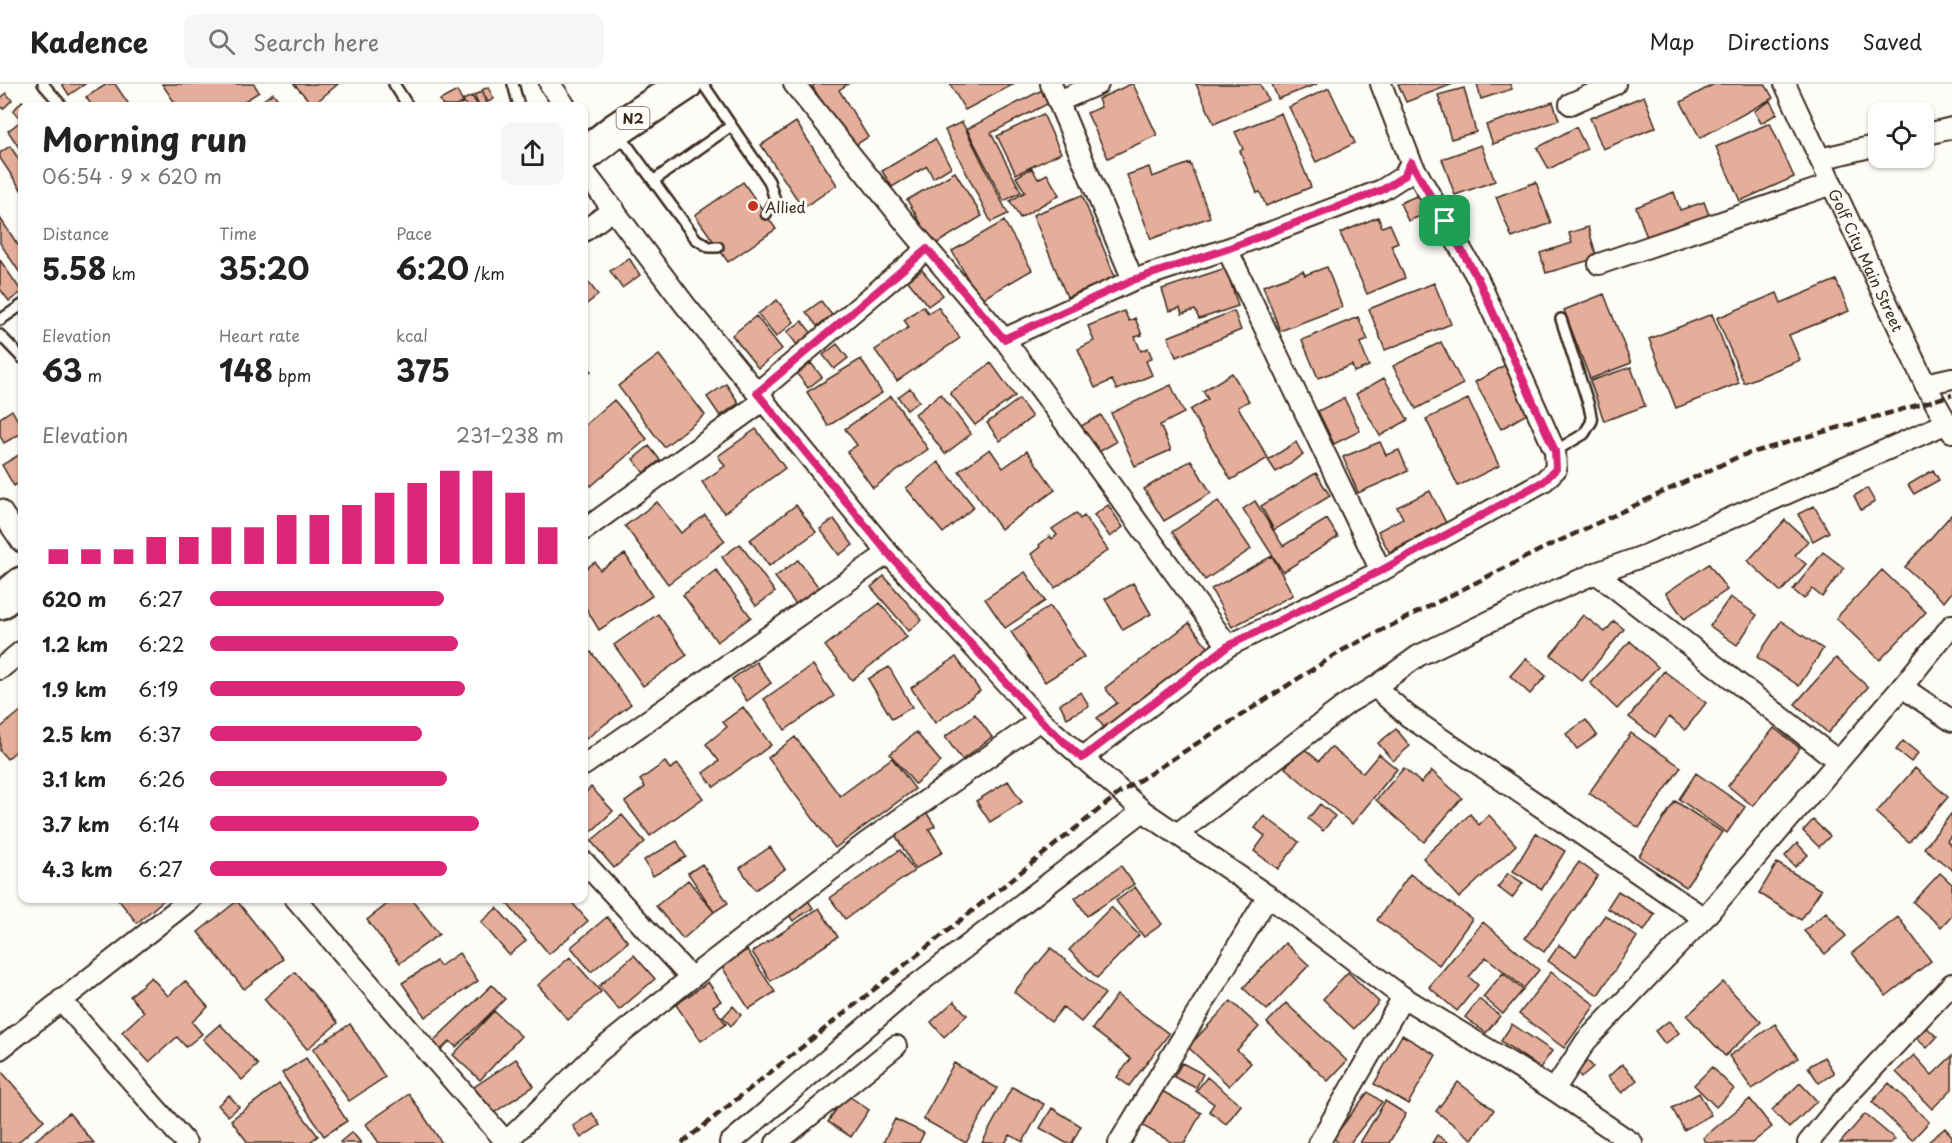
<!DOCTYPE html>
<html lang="en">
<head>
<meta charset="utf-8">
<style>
	:root { --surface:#fff; --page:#f6f6f6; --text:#222; --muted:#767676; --line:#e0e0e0; --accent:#db2777 }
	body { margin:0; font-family:"Playpen Sans",sans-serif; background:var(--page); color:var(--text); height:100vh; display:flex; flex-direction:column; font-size:22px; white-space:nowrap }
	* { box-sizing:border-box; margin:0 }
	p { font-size:20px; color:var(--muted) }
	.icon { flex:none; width:33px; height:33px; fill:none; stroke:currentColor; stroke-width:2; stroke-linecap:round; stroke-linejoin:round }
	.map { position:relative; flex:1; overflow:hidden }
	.details { position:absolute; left:18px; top:18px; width:570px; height:801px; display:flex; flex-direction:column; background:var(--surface); border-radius:12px; box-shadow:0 2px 4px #0004 }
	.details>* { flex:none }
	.fabs { position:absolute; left:1868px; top:18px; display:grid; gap:12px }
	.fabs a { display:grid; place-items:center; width:66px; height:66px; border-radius:12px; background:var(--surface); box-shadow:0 2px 4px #0004; font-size:30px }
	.pin { position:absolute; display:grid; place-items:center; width:51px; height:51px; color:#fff; margin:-26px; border-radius:12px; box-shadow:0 3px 9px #0006 }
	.round { display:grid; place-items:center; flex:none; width:63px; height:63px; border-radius:12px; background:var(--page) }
	.overview { display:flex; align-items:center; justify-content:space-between; height:102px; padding:0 24px }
	h1 { font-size:33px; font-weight:700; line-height:45px }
	.stats { display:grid; grid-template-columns:repeat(3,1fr); gap:9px; height:102px; padding:6px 24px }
	.stats div { display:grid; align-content:center }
	.stats b { font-size:30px; font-weight:700 }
	.stats small { font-size:16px; font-weight:400 }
	.stats p { font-size:16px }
	.chart { height:168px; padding:12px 24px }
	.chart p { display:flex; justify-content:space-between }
	.chart svg { width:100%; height:108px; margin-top:6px; stroke:var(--accent); stroke-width:6 }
	ul { padding:0 24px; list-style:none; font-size:20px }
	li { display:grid; grid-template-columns:96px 72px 1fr; align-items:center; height:45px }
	li i { height:15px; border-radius:8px; background:var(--accent) }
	header { display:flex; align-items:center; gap:36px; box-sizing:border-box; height:84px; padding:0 30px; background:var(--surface); border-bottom:2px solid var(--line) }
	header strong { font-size:28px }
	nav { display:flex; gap:33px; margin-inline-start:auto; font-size:21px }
	.search { width:420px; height:54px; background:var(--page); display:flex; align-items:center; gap:15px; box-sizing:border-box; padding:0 21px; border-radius:12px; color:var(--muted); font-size:22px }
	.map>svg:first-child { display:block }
</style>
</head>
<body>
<header>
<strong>Kadence</strong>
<div class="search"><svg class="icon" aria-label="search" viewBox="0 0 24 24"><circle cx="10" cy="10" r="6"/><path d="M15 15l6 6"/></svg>Search here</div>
<nav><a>Map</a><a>Directions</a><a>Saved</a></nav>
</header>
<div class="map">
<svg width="1952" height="1059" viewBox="0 0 1952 1059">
	<rect width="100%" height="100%" fill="#fdfcf7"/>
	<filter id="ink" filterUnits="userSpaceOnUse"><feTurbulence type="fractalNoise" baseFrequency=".0167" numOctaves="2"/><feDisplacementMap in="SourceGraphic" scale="12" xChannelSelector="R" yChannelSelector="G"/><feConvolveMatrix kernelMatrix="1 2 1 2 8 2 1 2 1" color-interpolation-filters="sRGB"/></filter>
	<g filter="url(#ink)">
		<path fill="#e5ae9b" stroke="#3b2a1e" stroke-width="1.5" d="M62,0H85L69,11Z
			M107,0H115L130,22H92L86,13Z
			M162,0H254L259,8L237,22H177Z
			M294,0H338L313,21Z
			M816,0H848L839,6L868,53L851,64L812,2Z
			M950,0H1014L965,26Z
			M1131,0H1133L1157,51L1108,74L1087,29L1101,23L1098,15Z
			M1196,0H1260L1268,16L1214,40Z
			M1272,0H1317L1278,15Z
			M1398,0H1453L1406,18Z
			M1477,0H1510L1512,5L1481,15Z
			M1714,0H1765L1773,14L1700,54L1681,18Z
			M488,3L494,15L488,18L482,6Z
			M1046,4L1053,17L991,49L1021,108L1004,117L967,45Z
			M1329,4L1355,59L1316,78L1289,23Z
			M1464,4L1476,48L1451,55L1438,11Z
			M457,7L463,19L456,22H443L440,16Z
			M481,8L487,20L479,22L474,11Z
			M6,9L12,16L3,25L0,22V15Z
			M273,9L283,22H255Z
			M472,12L478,22H466L463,16Z
			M1644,12L1656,43L1603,65L1590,34Z
			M22,17L27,22H22V29L19,33L13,27Z
			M1770,17L1777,30L1761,39L1754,27Z
			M1553,18L1559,36L1493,60L1486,41Z
			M1281,29L1311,103L1266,122L1260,108L1257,109L1240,67L1243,65L1235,48Z
			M1043,30L1061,69L1016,90L997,52Z
			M22,36V68L8,47Z
			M796,38L837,101L803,124L761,61Z
			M962,38L1008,130L991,138L945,46Z
			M1770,39L1794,93L1740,117L1716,63Z
			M1576,43L1587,65L1549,85L1537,64Z
			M935,55L951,83L933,94L927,82L892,103L882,87Z
			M1481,61L1495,97L1455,111L1442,75Z
			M10,62L22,80V107L0,74V69Z
			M1190,79L1210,133L1151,155L1127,91L1149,83L1152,93Z
			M1032,84L1038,95L1047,90L1059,111L1020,134L1010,117L1025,108L1016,93Z
			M955,88L982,132L934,161L907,116Z
			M743,98L776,145L728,178L695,131Z
			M1536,98L1551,139L1512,154L1496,113Z
			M1674,108L1680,126L1704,118L1711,136L1649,159L1636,123Z
			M1421,110L1428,129L1408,137L1400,119Z
			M1082,111L1115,193L1067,213L1033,131Z
			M1378,133L1382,143L1390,140L1398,158L1391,161L1405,194L1367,210L1340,149Z
			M0,134L22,167V192L0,159Z
			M1004,137L1032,186L980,216L952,167Z
			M1588,143L1597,174L1546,189L1540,169L1572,159L1569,149Z
			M629,174L640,191L622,204L610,187Z
			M0,176L22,208L9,217L0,205Z
			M1327,183L1342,223L1280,247L1263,202L1303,187L1305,191Z
			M1226,184L1238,222L1199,235L1195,226L1182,230L1180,224L1169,227L1162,205Z
			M922,186L943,211L928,222L908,197Z
			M584,192L598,211L584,222Z
			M1836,196L1849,227L1789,251L1800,276L1744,299L1717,234L1777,209L1781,219Z
			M1434,199L1451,240L1385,266L1369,225Z
			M1604,210L1631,279L1590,295L1564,226Z
			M777,216L794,238L776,253L758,230Z
			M821,217L832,231L817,242L806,228Z
			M923,222L928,229L938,223L960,254L897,297L875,266L909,243L904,236Z
			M1124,227L1129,237L1135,234L1142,251L1135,253L1141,267L1148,264L1152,274L1146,277L1152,291L1117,306L1112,296L1095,304L1078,265L1094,257L1088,242Z
			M1234,227L1241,246L1176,273L1168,253Z
			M1712,230L1739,299L1676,324L1649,255Z
			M756,232L782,265L758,284L732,251Z
			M1358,233L1368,256L1360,259L1369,282L1354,288L1352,281L1318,294L1302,256Z
			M802,237L813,251L798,262L787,248Z
			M1441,258L1463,300L1416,325L1393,282Z
			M837,260L848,274L834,285L823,271Z
			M659,271L705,331L664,363L618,302Z
			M861,275L882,309L828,342L807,308Z
			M584,277L591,287L584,292Z
			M811,279L822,293L808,304L797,290Z
			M991,279L1015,312L975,341L950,309Z
			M1505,281L1532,327L1501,345L1475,298Z
			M1631,283L1645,322L1604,337L1590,297Z
			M1232,289L1249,317L1238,323L1268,374L1231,396L1190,326L1208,315L1203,307Z
			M1384,294L1408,336L1380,352L1356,310Z
			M726,300L739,319L720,332L707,313Z
			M1171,301L1184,329L1160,341L1171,366L1135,382L1111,329Z
			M910,304L919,317L907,326L898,313Z
			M941,310L971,350L945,370L915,330Z
			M891,312L928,365L873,404L847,368L857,361L845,345Z
			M1344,314L1360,347L1334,360L1318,327Z
			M1019,315L1032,333L1000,357L987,339Z
			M1468,315L1499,382L1458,402L1426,335Z
			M614,316L647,355L591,402L584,394V342Z
			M12,326L22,344V349L4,359L0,352V334Z
			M1101,331L1116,358L1097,369L1081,342Z
			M756,345L785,384L724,429L702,398L725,382L718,372Z
			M1296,358L1303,371L1276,388L1268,376Z
			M1380,358L1386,371L1399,366L1408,387L1358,409L1343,373Z
			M649,362L660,376L644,389L633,375Z
			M990,365L1003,384L1027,367L1055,406L1001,445L959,387Z
			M22,369V397L14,402L2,381Z
			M1191,376L1211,409L1164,437L1144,405Z
			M938,378L974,423L943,449L906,404Z
			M1933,386L1939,396L1914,410L1908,401Z
			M1316,389L1330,412L1274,446L1261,422Z
			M1867,404L1875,418L1861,426L1854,412Z
			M1430,407L1446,439L1389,468L1378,447L1403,434L1397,423Z
			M1218,417L1251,465L1205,496L1172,448Z
			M1255,417L1283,462L1327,435L1338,453L1283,488L1243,425Z
			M657,418L681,449L705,431L725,457L668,500L625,442Z
			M796,421L816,448L769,482L750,456Z
			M1108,421L1123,443L1110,453L1094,431Z
			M1814,422L1829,448L1813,457L1798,430Z
			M1076,429L1080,435L1084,432L1108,466L1055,504L1031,470L1040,463L1039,461L1050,452L1052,455L1057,451L1052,445Z
			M1952,430V508L1944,518L1905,483Z
			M834,435L853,461L839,471L820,445Z
			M1785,436L1808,457L1795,471L1806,480L1781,508L1748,477Z
			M740,460L775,508L756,522L722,473Z
			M1823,468L1844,484L1822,513L1812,505L1804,515L1793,506Z
			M625,470L652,512L599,546L584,521V486L595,478L600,486Z
			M1272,472L1293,511L1232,543L1211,505Z
			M798,476L820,505L797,522L775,493Z
			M1709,480L1727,506L1684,535L1666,509Z
			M716,486L751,533L717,558L683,511Z
			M1882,486L1926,528L1880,576L1836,534Z
			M1025,488L1045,517L1005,544L985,515Z
			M884,492L922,536L909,547L871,503Z
			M1133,499L1151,530L1123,546L1105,515Z
			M1730,513L1757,531L1737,561L1710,542Z
			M880,519L907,553L852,596L825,562Z
			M1050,522L1084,573L1045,598L1011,548Z
			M658,530L687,571L643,602L614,561Z
			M1583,531L1605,548L1614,537L1624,545L1582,597L1551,571Z
			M1781,537L1823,565L1799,602L1757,573Z
			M1189,539L1211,567L1107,648L1097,634L1117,619L1105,604Z
			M1630,557L1658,583L1617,625L1590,599Z
			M591,568L631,620L586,655L584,652V573Z
			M956,573L980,607L935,639L911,604Z
			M1526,574L1546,592L1530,610L1510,592Z
			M1836,574L1868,603L1828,649L1795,620Z
			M756,578L771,599L747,617L732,595Z
			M813,581L834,612L785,646L764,615Z
			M889,583L912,623L892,635L868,595Z
			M1664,587L1706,619L1685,646L1669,633L1655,653L1629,633Z
			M1081,608L1089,622L1067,634L1060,620Z
			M743,623L771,661L714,703L703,689L719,677L706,660L727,643L723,638Z
			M22,626V662L7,675L0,667V644Z
			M975,630L992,653L962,676L945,653Z
			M1586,636L1597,651L1577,665L1566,650Z
			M1774,644L1800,664L1753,722L1728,702Z
			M1396,645L1410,662L1393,677L1378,659Z
			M916,648L941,678L915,700L890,670Z
			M1631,649L1681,683L1639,744L1589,709Z
			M795,653L840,712L892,674L915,705L835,764L768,674Z
			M1903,657L1918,669L1911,678L1896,666Z
			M1302,663L1319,677L1331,663L1363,689L1379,670L1397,685L1352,740L1285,684Z
			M665,678L670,685L678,680L703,714L650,752L625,718L645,703L640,696Z
			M1404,684L1421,699L1432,687L1462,714L1424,758L1376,716Z
			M1915,684L1948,713L1909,758L1876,729Z
			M1696,689L1745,723L1727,749L1679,715Z
			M1008,697L1022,718L990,738L976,717Z
			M591,703L613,727L587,752L590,755L584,760V710Z
			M1675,717L1722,748L1686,803L1639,772Z
			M1320,720L1335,732L1323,747L1308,735Z
			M926,728L935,742L929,745L943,768L915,785L893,747Z
			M1952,729V750L1947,757L1952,762V786L1924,764Z
			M1470,730L1479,741L1489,731L1516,761L1459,814L1423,774Z
			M622,731L645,758L614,784L591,757Z
			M1264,732L1299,758L1278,785L1254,767L1265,752L1255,744Z
			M1813,736L1830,752L1819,763L1803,747Z
			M1536,749L1565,767L1542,805L1513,787Z
			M677,757L686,773L653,792L644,776Z
			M1797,759L1808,771L1795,783L1785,772Z
			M770,763L785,785L755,806L740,784Z
			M900,766L914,787L845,835L830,814Z
			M1579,778L1598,792L1544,868L1525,854Z
			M1777,779L1821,806L1801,836L1759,809Z
			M702,780L728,819L714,828L688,789Z
			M1121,782L1134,800L1087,832L1075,814Z
			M1508,789L1523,799L1512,814L1498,803Z
			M1940,789L1952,800V831L1941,843L1913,818Z
			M1410,790L1472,835L1439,881L1377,836Z
			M688,796L714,828L683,855L656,822Z
			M1135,803L1162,840L1144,853L1116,817Z
			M1618,807L1655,830L1644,847L1607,824Z
			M805,812L813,824L793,837L785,825Z
			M117,814H166L137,839Z
			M395,814H411L439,850L400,879L367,836Z
			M510,814H568L588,837L549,870L506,818Z
			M237,817L283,875L244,905L198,848Z
			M1111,823L1139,851L1097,894L1069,866Z
			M497,824L526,857L509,871L481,838Z
			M819,824L838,853L771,897L752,868Z
			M1826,828L1846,852L1825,870L1804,847Z
			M1605,831L1637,853L1598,911L1548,877L1559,861L1576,872Z
			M607,833L628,858L591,888L571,863Z
			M1898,833L1931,877L1886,912L1852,869Z
			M1483,838L1539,886L1524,904L1486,873L1469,893L1478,901L1457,927L1429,903Z
			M1285,859L1309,881L1267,926L1243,904Z
			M1051,864L1105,910L1081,938L1063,923L1051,938L1014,908Z
			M747,866L775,908L749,925L722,883Z
			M459,869L478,897L425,933L402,899L436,877L440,882Z
			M634,871L655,895L619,926L599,902Z
			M570,873L601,908L568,936L538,901Z
			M295,888L338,939L307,965L264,915Z
			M1348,888L1379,918L1354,945L1323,915Z
			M1551,888L1595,921L1564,964L1519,930Z
			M1503,889L1523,906L1503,930L1483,913Z
			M151,893L168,912L185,897L208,923L192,938L202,950L186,963L177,953L149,978L122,948L144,928L130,912Z
			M708,898L721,917L713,922L726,940L701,957L676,921Z
			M1723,898L1761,938L1725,972L1687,932Z
			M492,901L505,915L456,963L450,957L434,972L426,964Z
			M1117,911L1169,950L1129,1002L1117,993L1131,975L1092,945Z
			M1479,915L1500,932L1486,949L1465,933Z
			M954,917L967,931L944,953L931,938Z
			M1231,917L1259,943L1237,966L1251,979L1229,1002L1188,963Z
			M1286,919L1347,977L1328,997L1267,939Z
			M733,922L741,931L731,942L723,933Z
			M494,927L521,952L480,996L453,971Z
			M1669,937L1679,949L1665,960L1655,947Z
			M220,940L258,981L242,996L203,955Z
			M350,940L385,993L349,1017L313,965Z
			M1512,940L1552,967L1540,984L1501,957Z
			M1775,940L1798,974L1752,1005L1729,972Z
			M1925,942L1937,953L1927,964L1915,953Z
			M1402,951L1436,971L1408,1020L1374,1000Z
			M1583,971L1593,983L1581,993L1572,981Z
			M1914,971L1932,991L1952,972V1005L1932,1025L1896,988Z
			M1824,973L1834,989L1819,999L1808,983Z
			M306,974L347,1037L324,1052L282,989Z
			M516,975L534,1002L492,1030L474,1003Z
			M954,979L997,1004L966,1059L923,1035Z
			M1182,979L1203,990L1196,1004L1174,993Z
			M1622,980L1637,996L1622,1009L1608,993Z
			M1712,983L1734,1005L1716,1023L1694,1001Z
			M2,988L44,1036L17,1059H0V990Z
			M1207,993L1241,1021L1226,1040L1209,1027L1214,1020L1196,1007Z
			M1458,998L1494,1026L1472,1055L1436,1027Z
			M1800,999L1817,1017L1789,1044L1772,1026Z
			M1889,999L1929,1038L1912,1056L1872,1018Z
			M279,1000L318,1052L308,1059H248L231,1036Z
			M1012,1003L1044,1020L1023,1058L1010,1051L1005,1059H982Z
			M1162,1007L1201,1029L1185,1059H1173L1143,1042Z
			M1368,1008L1382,1018L1350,1059H1339L1333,1054Z
			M1699,1009L1711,1031L1684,1046L1672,1024Z
			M409,1010L442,1059H379L366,1040Z
			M846,1010L869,1026L851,1053L828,1038Z
			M229,1011L239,1023L228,1032L218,1021Z
			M1750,1015L1772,1043L1752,1059H1707L1703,1054Z
			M1385,1017L1406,1030L1389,1059H1360Z
			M1052,1024L1081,1042L1072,1059H1066L1040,1044Z
			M69,1029L94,1059H32Z
			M592,1029L600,1041L581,1054L573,1042Z
			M1865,1030L1895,1055L1891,1059H1840Z
			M895,1035L924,1049L919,1059H883Z
			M1945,1044L1952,1052V1059H1927Z
			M352,1048L361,1059H341L340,1058Z
			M1437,1051L1449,1059H1432Z"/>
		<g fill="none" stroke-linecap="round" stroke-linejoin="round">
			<g stroke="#3b2a1e" stroke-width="14">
				<path id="lane" d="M43,0L62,22
					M394,0L408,22
					M513,0L519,22
					M703,0L769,97L775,116L766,130
					M619,50L696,155L709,163H718
					M653,97L731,42
					M0,236L22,221
					M0,251L22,274
					M1555,367L1584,350L1592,337L1589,322L1561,235"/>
			</g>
			<g stroke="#3b2a1e" stroke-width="24">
				<g id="street">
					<path d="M550,0L565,22"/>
					<path d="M794,0L908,142L1004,255L1228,562"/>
					<path d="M1051,0L1133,196"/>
					<path id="s1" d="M1785,0L1925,300L1952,348"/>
					<path d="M1059,17L1098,0"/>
					<path d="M1570,20L1615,0"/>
					<path d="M1923,51L1952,44"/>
					<path d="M1820,75L1878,61"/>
					<path d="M584,87L685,221L888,469L1040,636L1143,727L1268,812L1403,913L1554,1006L1632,1059"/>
					<path d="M584,147L614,125"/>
					<path d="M1227,165L1381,487"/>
					<path d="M1599,180L1832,100"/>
					<path d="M1004,255L1133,196L1227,165L1382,106L1404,92L1411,78L1381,0"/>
					<path d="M1925,300L1952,294"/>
					<path d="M757,309L927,165"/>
					<path d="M0,426L22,458"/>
					<path d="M584,446L764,316"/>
					<path d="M1596,489L1838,677"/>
					<path d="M0,585L22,567"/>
					<path d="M1375,603L1418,572L1534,516L1596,489L1649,470L1947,339"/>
					<path d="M1902,603L1952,637"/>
					<path d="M1082,674L1228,562L1381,487L1544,397L1556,385L1555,367L1478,195L1411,78"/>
					<path d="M584,681L888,469"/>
					<path d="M1177,750L1348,619L1375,603L1408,632L1704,834L1586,957L1554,1006"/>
					<path d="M584,778L691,894L866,759L1040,636"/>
					<path d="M295,814L506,1058"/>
					<path d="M1704,834L1902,603L1952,541"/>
					<path d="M61,916L186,1059"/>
					<path d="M0,965L192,814"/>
					<path d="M505,1059L596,970L691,894"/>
					<path d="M730,1059L907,908L1143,727"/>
					<path d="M776,1059L896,962"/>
					<path d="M1119,1059L1268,812"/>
					<path d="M1319,1059L1403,913"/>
					<path d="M1808,1059L1844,1015L1952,900"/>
				</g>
			</g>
			<g stroke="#3b2a1e" stroke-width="38">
				<path id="highway" d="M584,71L616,46L685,0
					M0,518L22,500"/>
			</g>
			<use href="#lane" stroke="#fdfcf7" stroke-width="9"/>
			<use href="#street" stroke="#fdfcf7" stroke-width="20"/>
			<use href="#highway" stroke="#fdfcf7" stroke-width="33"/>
			<path stroke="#3b2a1e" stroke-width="4.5" stroke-dasharray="9 4.5" stroke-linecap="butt" d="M682,1059L1121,708L1343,566L1540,466L1740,372L1952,311"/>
		</g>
	</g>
	<g fill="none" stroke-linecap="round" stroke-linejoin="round" filter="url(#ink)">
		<g stroke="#fff" stroke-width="12">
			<path id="route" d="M1411,78L1478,195L1555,367L1556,385L1544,397L1382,486L1228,562L1082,674L1040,636L888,469L757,309L927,165L1004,255L1133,196L1227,165L1382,106L1404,92Z"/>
		</g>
		<use href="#route" stroke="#db2777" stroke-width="8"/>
	</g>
	<circle fill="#c8321e" stroke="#fdfcf7" stroke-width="2" cx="753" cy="122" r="6"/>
	<g text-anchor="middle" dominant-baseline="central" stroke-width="6" stroke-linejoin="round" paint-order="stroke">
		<rect fill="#fdfcf7" stroke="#75695f" stroke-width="1.5" x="616.5" y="23" width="33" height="22" rx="4.5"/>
		<g font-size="14" font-weight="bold" fill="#3b2a1e">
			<text x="633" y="34">N2</text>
		</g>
		<g font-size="15" fill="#3b2a1e" stroke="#fdfcf7" text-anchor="start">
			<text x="765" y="122">Allied</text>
		</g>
		<g font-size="15" fill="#3b2a1e" stroke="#fdfcf7">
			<text stroke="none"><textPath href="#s1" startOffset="194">Golf City Main Street</textPath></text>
		</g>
	</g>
</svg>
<div class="fabs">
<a><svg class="icon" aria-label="locate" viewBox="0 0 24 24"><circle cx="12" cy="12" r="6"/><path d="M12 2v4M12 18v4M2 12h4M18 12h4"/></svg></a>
</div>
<div class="pin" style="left:1445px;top:137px;background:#1e9e55"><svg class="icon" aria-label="arrive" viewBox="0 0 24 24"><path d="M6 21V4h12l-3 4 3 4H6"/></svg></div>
<section class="details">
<div class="overview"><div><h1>Morning run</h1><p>06:54 · 9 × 620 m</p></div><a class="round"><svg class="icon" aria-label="share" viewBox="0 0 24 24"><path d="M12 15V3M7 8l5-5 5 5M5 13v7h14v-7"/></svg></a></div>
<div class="stats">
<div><p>Distance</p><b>5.58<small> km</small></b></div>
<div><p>Time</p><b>35:20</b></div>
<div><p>Pace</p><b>6:20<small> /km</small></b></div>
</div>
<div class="stats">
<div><p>Elevation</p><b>63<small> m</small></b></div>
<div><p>Heart rate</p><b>148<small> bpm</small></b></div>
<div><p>kcal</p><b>375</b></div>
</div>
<div class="chart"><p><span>Elevation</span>231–238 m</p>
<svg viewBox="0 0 160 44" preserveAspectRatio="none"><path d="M5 44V38M15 44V38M25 44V38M35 44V33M45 44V33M55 44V29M65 44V29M75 44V24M85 44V24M95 44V20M105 44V15M115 44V11M125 44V6M135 44V6M145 44V15M155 44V29"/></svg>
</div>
<ul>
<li><b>620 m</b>6:27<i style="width:66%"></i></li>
<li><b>1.2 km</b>6:22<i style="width:70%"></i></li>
<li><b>1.9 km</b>6:19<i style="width:72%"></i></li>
<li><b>2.5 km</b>6:37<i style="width:60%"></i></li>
<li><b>3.1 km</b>6:26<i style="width:67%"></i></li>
<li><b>3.7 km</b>6:14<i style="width:76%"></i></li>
<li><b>4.3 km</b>6:27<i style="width:67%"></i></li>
</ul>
</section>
</div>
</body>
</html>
